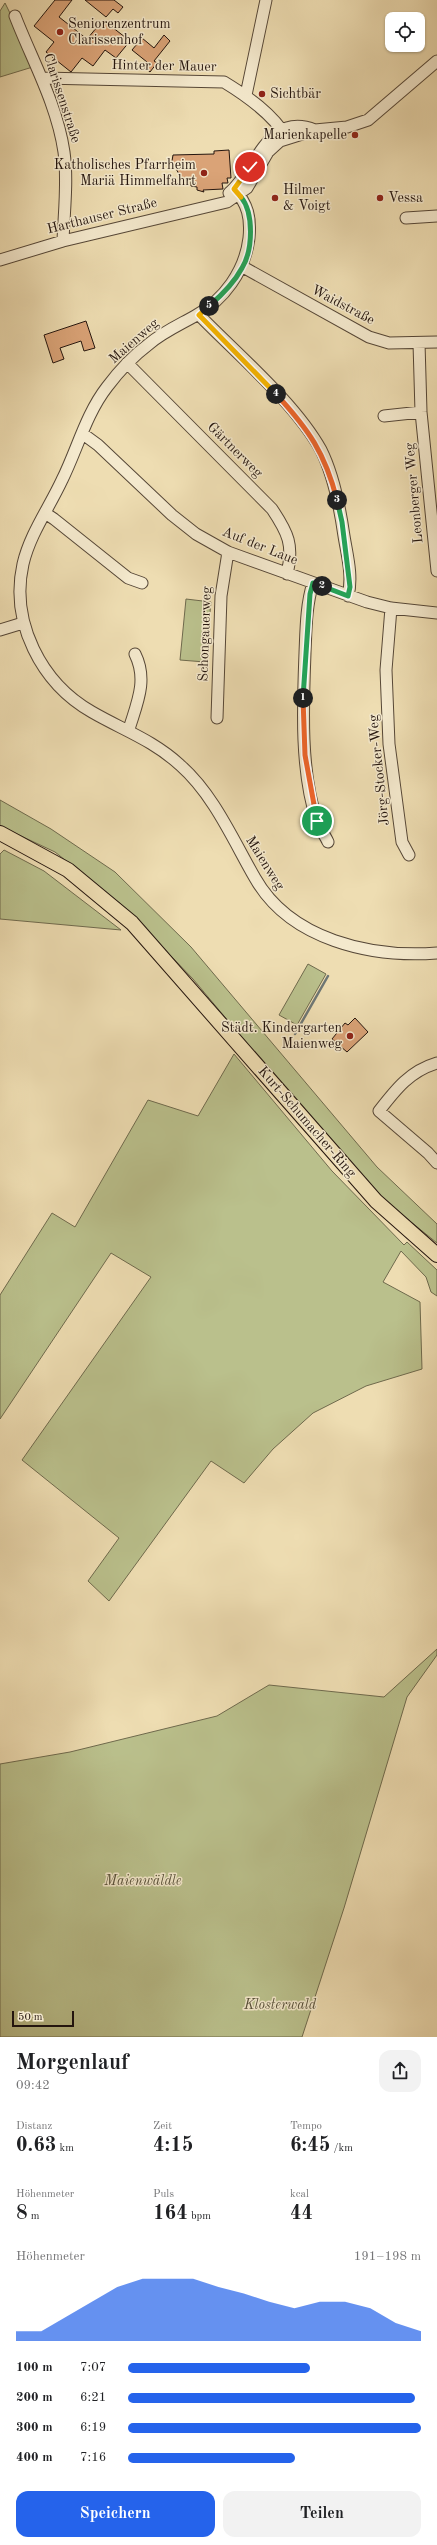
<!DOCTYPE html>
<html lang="de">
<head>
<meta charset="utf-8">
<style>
	:root { --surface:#fff; --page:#f2f2f2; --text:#202124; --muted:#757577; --accent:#2563eb }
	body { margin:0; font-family:"Old Standard TT",serif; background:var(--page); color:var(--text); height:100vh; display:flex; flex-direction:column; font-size:15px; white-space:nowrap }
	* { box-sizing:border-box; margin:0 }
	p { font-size:13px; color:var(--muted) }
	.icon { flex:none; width:22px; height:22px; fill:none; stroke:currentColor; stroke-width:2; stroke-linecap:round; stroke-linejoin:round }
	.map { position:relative; height:2037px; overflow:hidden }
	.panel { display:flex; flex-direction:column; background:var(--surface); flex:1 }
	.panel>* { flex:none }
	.buttons { position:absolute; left:385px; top:12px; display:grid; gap:8px }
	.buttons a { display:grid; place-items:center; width:40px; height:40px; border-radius:8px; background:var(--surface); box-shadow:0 1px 3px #0004; font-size:20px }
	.scale { position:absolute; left:12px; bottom:10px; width:62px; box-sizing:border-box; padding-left:4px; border:2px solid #24150e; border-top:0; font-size:11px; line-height:14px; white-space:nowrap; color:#24150e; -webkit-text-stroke:3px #f4e9cd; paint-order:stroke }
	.pin { position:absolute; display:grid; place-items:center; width:34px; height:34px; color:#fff; margin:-17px; border:2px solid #fff; border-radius:50%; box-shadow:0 1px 4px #0007 }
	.km { position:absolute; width:20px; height:20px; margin:-10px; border-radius:50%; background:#222; color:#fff; font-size:11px; line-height:20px; text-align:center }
	.round { display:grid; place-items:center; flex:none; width:42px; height:42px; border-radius:12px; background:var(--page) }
	.overview { display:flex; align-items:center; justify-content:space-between; height:68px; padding:0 16px }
	h1 { font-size:22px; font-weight:600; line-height:30px }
	.metrics { display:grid; grid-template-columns:repeat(3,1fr); gap:6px; height:68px; padding:4px 16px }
	.metrics div { display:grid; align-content:center }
	.metrics b { font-size:20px; font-weight:600 }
	.metrics small { font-size:11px; font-weight:400 }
	.metrics p { font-size:11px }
	.chart { height:112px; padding:8px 16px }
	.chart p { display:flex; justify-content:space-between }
	.chart svg { width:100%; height:72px; margin-top:4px; fill:var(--accent); opacity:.7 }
	.cta { display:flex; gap:8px; margin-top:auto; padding:8px 16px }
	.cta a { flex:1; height:46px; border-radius:12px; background:var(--accent); color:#fff; font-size:16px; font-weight:600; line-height:46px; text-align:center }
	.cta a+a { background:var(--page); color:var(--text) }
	ul { padding:0 16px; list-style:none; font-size:13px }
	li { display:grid; grid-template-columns:64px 48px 1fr; align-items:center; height:30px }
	li i { height:10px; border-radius:5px; background:var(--accent) }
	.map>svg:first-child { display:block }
</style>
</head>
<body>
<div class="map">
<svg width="437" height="2037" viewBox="0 0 437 2037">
	<rect width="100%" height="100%" fill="#eeddb2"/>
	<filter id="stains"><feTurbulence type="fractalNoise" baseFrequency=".005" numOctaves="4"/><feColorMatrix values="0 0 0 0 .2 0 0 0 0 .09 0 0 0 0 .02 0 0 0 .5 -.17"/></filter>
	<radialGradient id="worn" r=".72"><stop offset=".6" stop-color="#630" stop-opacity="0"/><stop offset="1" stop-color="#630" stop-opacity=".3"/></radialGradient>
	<path fill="#bac08c" stroke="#6f6a4d" d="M5,3L36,66L0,77V11Z
		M186,599L211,602L205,662L180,660Z
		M0,800L51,829L115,872L191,947L377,1167L437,1224V1243L380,1197L260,1059L193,979L123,906L55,852L0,826Z
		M4,850L44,871L121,930L0,919V854Z
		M308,964L326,974L297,1025L279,1015Z
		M234,1054L332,1171L404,1245L407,1242L437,1270V1296L431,1292L426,1277L401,1251L383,1282L420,1302L422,1369L366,1386L313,1413L273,1449L244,1483L211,1461L109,1601L88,1581L119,1538L22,1460L151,1277L111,1253L0,1419V1295L52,1213L75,1227L148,1100L198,1116Z
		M437,1649V1655L407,1697L344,1908L302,2037H0V1764L70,1752L217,1716L269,1685L384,1697Z"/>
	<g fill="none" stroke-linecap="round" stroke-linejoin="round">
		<path stroke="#6e7775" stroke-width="2.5" d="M295,1034L328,976"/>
	</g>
	<path fill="#daa377" stroke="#24150e" d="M55,0H72L59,17L87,39L103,20L130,41L116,58L105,50L93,66L82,58L71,72L46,52L54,42L34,26Z
		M85,0H114L123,7L118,13L113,9L106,17Z
		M164,35L170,41L154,61L157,63L150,72L143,66L147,62L132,50L142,38L154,48Z
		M229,150L231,178H227L228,183H222L223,189L203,190L204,192L197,190V187L191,186V180L181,178L172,161L173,155L214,154V151Z
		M86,321L95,348L84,351L81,341L60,348L64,359L53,363L44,335Z
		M355,1018L368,1032L347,1052L332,1039L345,1023L348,1025Z"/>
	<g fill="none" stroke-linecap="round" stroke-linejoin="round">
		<g stroke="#564737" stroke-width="13">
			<path id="minor" d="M15,16C32,60 57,104 64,152C68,181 64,212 63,241
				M42,78L224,82C247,96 273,114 287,138
				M246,95L266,0
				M234,189C248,204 251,218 249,238C245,271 224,300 195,316C179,325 163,332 149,344C133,356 119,371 107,387C86,414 77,450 62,480C49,508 30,534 23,564C10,622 41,683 92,712C123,730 153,740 180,765C214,795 233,840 255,878C290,940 371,958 437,953
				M229,193C257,170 267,111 315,130
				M406,218L437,216
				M0,260L63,241L227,202L247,188L268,152L280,141L315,130L347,127L368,120L437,61
				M243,267L369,337L389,343L437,342
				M199,315C237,354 295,403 321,450C334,476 340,508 344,536C347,555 353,576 348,596
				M419,343L421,412L437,571
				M127,363L272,509C288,533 294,545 287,574
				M384,416L421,412
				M83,434L98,445L172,515L196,534L228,552L367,602L391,608L437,613
				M45,513L54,519L128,578L142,583
				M313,583C306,605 306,630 305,653C303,705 300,771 317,821C319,828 325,835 328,842
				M391,608L386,670L389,744L402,842L409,855
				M0,630L23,623
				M217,718L221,596L228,552
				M129,729C137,703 148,680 135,654
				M437,1063C410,1071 396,1089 379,1111L428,1153L437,1163"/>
		</g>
		<g stroke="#24150e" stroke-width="16">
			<path id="major" d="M0,833L68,870L132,923L376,1201L437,1255"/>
		</g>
		<use href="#minor" stroke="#f4e9cd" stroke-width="11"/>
		<use href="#major" stroke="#eeddb2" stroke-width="14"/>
	</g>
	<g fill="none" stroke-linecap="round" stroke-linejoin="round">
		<g stroke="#fff" stroke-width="8">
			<path id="split-1" d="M303,698L305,755L317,821"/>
		</g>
		<g stroke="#fff" stroke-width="8">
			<path id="split-2" d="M303,698L310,594L313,583L322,586"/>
		</g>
		<g stroke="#fff" stroke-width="8">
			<path id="split-3" d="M322,586L348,596L350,587L342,522L337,500"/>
		</g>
		<g stroke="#fff" stroke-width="8">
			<path id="split-4" d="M276,394C309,430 325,453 337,500"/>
		</g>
		<g stroke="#fff" stroke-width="8">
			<path id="split-5" d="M209,306L199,315L276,394"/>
		</g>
		<g stroke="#fff" stroke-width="8">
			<path id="split-6" d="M209,306C222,295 234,283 242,268C253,250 254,213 241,197"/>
		</g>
		<g stroke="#fff" stroke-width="8">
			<path id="split-7" d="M241,197L234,189L250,167"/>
		</g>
		<use href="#split-1" stroke="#f0652b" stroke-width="5"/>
		<use href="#split-2" stroke="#22a559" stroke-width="5"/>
		<use href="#split-3" stroke="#22a559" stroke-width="5"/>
		<use href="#split-4" stroke="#f0652b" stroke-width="5"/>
		<use href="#split-5" stroke="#f5b400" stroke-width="5"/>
		<use href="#split-6" stroke="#22a559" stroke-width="5"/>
		<use href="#split-7" stroke="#f5b400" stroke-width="5"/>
	</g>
	<g fill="#8f2418" stroke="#f4e9cd" stroke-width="1.5">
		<circle cx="60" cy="32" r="4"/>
		<circle cx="262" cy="94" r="4"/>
		<circle cx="355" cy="135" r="4"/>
		<circle cx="204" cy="173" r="4"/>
		<circle cx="275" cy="198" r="4"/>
		<circle cx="380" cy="198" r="4"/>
		<circle cx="350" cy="1036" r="4"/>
	</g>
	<g text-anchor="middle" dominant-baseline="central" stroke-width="3" stroke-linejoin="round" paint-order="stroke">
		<g font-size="14" fill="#24150e" stroke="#f4e9cd" text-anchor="start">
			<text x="68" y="24">Seniorenzentrum<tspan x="68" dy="16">Clarissenhof</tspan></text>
			<text x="270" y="94">Sichtbär</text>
			<text x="347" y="135" text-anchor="end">Marienkapelle</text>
			<text x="196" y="165" text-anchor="end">Katholisches Pfarrheim<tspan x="196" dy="16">Mariä Himmelfahrt</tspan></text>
			<text x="283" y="190">Hilmer<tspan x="283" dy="16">&amp; Voigt</tspan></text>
			<text x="388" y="198">Vessa</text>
			<text x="342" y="1028" text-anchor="end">Städt. Kindergarten<tspan x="342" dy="16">Maienweg</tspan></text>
		</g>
		<g font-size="14" fill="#24150e" stroke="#f4e9cd">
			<text transform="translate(164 66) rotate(1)">Hinter der Mauer</text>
			<text transform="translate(62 98) rotate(72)">Clarissenstraße</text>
			<text transform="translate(102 216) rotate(-14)">Harthauser Straße</text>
			<text transform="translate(343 305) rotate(28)">Waidstraße</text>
			<text transform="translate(134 341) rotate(-41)">Maienweg</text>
			<text transform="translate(235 450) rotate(45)">Gärtnerweg</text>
			<text transform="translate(414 493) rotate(-95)">Leonberger Weg</text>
			<text transform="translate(260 546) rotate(22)">Auf der Laue</text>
			<text transform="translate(205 634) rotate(-88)">Schongauerweg</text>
			<text transform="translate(379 770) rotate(-96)">Jörg-Stocker-Weg</text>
			<text transform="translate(265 863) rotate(58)">Maienweg</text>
			<text transform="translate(307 1122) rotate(49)">Kurt-Schumacher-Ring</text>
		</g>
		<g font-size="14" font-style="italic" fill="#58513a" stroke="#f4e9cd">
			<text x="143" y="1881">Maienwäldle</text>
			<text x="280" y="2005">Klosterwald</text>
		</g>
	</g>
	<rect width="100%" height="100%" filter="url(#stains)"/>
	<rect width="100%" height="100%" fill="url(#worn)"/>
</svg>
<div class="buttons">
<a><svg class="icon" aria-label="locate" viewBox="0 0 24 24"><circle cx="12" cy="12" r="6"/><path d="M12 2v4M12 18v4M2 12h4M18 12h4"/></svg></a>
</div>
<div class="scale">50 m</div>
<div class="pin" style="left:317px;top:821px;background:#1e9e55"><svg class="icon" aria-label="arrive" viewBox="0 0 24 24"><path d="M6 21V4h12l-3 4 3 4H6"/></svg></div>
<div class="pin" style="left:250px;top:167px;background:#d93025"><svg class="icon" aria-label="check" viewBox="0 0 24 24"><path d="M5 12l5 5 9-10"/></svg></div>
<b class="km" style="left:303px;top:698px">1</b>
<b class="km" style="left:322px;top:586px">2</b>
<b class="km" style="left:337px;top:500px">3</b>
<b class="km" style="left:276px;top:394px">4</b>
<b class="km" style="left:209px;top:306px">5</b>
</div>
<section class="panel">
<div class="overview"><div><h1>Morgenlauf</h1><p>09:42</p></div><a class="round"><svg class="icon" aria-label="share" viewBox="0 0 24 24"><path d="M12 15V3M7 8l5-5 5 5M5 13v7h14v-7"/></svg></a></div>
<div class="metrics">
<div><p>Distanz</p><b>0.63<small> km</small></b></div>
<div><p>Zeit</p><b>4:15</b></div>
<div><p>Tempo</p><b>6:45<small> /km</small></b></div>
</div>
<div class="metrics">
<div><p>Höhenmeter</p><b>8<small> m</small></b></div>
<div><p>Puls</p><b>164<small> bpm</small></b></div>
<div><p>kcal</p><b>44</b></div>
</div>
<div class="chart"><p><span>Höhenmeter</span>191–198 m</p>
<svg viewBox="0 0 160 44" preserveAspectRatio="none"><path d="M0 44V38L10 38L20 29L30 20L40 11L50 6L60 6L70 6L80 11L90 15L100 20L110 24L120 20L130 20L140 24L150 33L160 38V44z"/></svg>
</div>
<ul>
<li><b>100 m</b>7:07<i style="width:62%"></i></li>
<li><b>200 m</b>6:21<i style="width:98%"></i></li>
<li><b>300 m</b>6:19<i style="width:100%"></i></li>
<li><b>400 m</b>7:16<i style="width:57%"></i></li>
</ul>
<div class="cta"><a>Speichern</a><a>Teilen</a></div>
</section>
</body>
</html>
